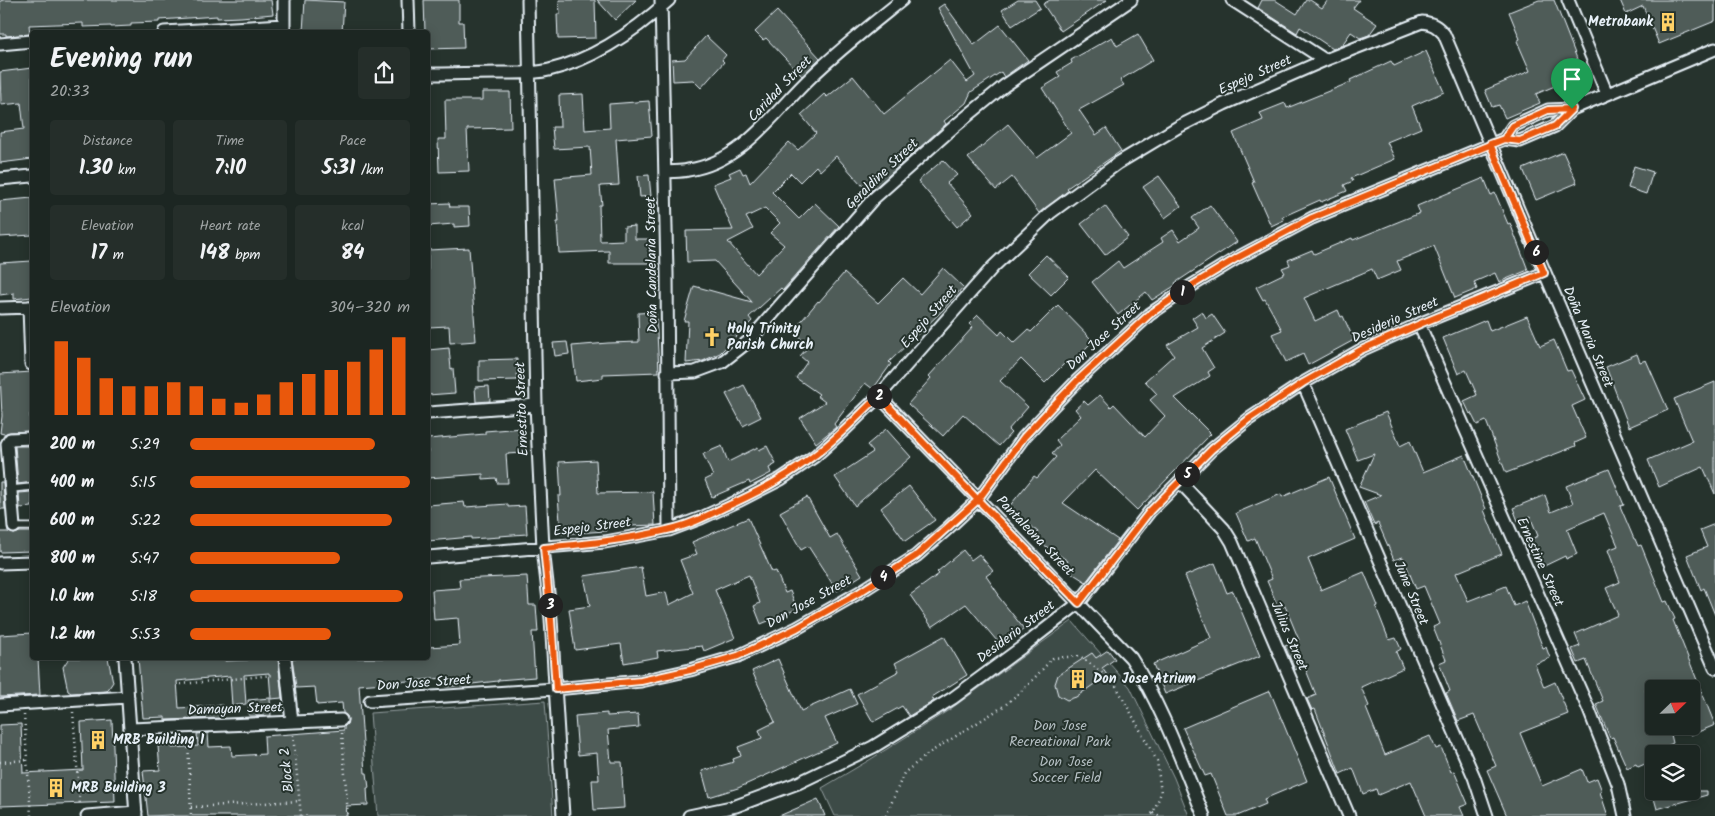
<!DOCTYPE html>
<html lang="en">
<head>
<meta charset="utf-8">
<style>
	:root { --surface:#1c2622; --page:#252e2a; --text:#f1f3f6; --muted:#a0a5a5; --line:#3a4340; --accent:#ea580c }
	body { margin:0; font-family:Kalam,sans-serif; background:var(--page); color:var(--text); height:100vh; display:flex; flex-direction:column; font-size:19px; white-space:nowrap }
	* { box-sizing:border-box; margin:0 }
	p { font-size:16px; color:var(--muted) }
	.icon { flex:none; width:28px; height:28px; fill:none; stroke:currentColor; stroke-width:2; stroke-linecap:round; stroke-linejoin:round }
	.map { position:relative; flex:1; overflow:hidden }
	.panel { position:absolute; left:30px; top:30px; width:400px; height:630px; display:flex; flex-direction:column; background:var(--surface); border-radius:5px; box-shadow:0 2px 12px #0003,0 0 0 1px var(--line) }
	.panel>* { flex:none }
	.needle { width:32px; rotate:67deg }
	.tools { position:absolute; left:1645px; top:680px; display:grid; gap:10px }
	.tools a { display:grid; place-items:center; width:55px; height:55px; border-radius:5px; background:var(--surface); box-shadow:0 2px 12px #0003,0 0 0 1px var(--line); font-size:25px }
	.pin { position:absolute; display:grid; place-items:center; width:42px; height:42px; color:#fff; margin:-51px -21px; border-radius:50% 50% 50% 0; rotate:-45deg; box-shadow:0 0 5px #0007 }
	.pin .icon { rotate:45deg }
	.km { position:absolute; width:25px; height:25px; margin:-12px; border-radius:50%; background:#222; color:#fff; font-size:14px; line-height:25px; text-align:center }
	.round { display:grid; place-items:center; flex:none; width:52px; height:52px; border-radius:5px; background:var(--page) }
	.headline { display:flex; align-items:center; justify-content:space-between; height:85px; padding:0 20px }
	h1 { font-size:28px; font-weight:600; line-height:38px }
	.stats { display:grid; grid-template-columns:repeat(3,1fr); gap:8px; height:85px; padding:5px 20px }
	.stats div { display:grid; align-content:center; border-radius:5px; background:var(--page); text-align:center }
	.stats b { font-size:21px; font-weight:600 }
	.stats small { font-size:14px; font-weight:400 }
	.stats p { font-size:14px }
	.chart { height:140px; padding:10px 20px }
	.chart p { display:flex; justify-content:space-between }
	.chart svg { width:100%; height:90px; margin-top:5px; stroke:var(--accent); stroke-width:6 }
	ul { padding:0 20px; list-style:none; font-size:16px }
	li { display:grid; grid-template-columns:80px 60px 1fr; align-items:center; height:38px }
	li i { height:12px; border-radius:6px; background:var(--accent) }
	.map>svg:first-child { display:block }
</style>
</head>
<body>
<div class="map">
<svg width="1715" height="816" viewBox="0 0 1715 816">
	<rect width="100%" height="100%" fill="#26332d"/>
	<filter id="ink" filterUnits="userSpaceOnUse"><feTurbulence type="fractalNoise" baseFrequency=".02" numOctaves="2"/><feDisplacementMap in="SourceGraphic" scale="10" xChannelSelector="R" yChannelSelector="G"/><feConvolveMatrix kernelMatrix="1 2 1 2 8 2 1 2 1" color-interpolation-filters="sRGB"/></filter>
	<g filter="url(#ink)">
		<path fill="#3e4b47" stroke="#939ea0" d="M1072,621L1130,687L1174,778L1189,816H835L822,788L871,759L949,710Z
			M545,701L553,816H378L370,713Z"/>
		<path fill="#505c59" stroke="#e8f1f8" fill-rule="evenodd" d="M4,0H271L273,14L241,17L217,18V16L159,20V22L131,23V26L111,27V26L83,27V23L29,25L30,34L6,36V34H0V1Z
			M305,0L344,2L342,32H303Z
			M424,0H459V22H463L464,48L428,49V32H425Z
			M559,0H595L596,38L558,39L557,14H560Z
			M597,0H636L615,20Z
			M1018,0H1035L1040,8L1012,26L1002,10Z
			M1050,0H1107L1061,31L1043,4Z
			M1262,0H1275L1297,14L1306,0H1310L1322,8L1328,0H1359L1353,8L1377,24L1369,35L1360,38L1351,32L1342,45L1333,49L1300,27L1297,33L1258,8Z
			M1539,0H1554L1583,74L1536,94L1540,103L1505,118L1499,105L1492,107L1485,90L1530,71L1517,41L1520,39L1509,12Z
			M1620,0H1715V21L1659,44L1643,6L1626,14Z
			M944,4L974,45L1000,25L1028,60L1004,77L1001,72L971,92L966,103L944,121L946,124L869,193L836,156L820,171L816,166L800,182L791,173L772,192L799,219L815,203L839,226L783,290L781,288L749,317L752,321L720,353L703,361L686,363L688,321H684L694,286L752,302L715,261L687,262L686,231L733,230L713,184L731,177L729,173L740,168L743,174L746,173L750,183L789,142L798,150L816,133L801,115L824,94L827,97L853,76L884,114L950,60L967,82L975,76L938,8ZM765,208L780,223L770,233L784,245L756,274L728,242L753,229L746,217Z
			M777,11L820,58L802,76L766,38L763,40L755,32Z
			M1138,34L1153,60L1120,80L1124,85L1079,110L1096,135L1106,128L1121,151L1067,188L1069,190L1039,213L1012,177L996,190L968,158L1008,124L1037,158L1071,133L1042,88L1060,77L1057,72L1072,63L1071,60L1112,37L1117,46Z
			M706,36L726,55L722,60L724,62L701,88L693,80L673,81L672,60L685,59Z
			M1426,51L1444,92L1412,106L1421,128L1387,142L1395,159L1351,178L1353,181L1344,185L1347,191L1321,202L1320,200L1282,217L1284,220L1271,226L1252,183L1254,182L1233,133L1263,120L1260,113L1285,103L1287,108L1351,82L1350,80L1391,61L1394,66Z
			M32,68V159L0,163V132L24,129L21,103L1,105L0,72Z
			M482,92H510L511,128L467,129L469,171L439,172L438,139H446L445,100H482Z
			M583,94L585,130L610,128L609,104L649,101L652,136L616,139L619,185L600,186L602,205H599L600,241L624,240V227L635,226V239H653L654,263H609V251L559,253L557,222H559L555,178L592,175L590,147L554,149L552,127H560L559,95Z
			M1563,152L1577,183L1536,200L1523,169Z
			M943,160L957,175L947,183L973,213L957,227L918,181Z
			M1634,166L1653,172L1646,194L1628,188Z
			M649,175L651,196L640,197L638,176Z
			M1159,176L1181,206L1165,218L1143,187Z
			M1484,178L1491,195L1495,193L1508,224L1510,223L1528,270L1499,282L1495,273L1474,282L1477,289L1455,298L1434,246L1397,261L1401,270L1377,280L1372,269L1304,298L1315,321L1338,310L1341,317L1343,316L1354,340L1308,365L1303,354L1286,362L1272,334L1282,330L1265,299L1263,300L1256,287L1285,273L1282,268L1290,265L1288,260L1312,250L1314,254L1352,238L1353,240L1420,213L1417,206Z
			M32,198V235L0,237V201Z
			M449,203L450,207H469L470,226L454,227V224L428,226V204Z
			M1210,205L1237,242L1175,283L1176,285L1152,300L1146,292L1118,315L1092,282L1118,261L1123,268L1163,242L1161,238L1173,230L1180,241L1199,228L1192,218Z
			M1105,206L1128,237L1105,255L1081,224Z
			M469,248L476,341L450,343L449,326L428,327V250Z
			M1046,255L1069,277L1051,295L1028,273Z
			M32,261V297L14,299V293L0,295V263Z
			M943,268L963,287L944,309L889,362L891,364L873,389L865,383L834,424L836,427L816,443L800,418L825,402L817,396L819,394L796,378L807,362L800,356L809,346L793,331L818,301L819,302L844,273L878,303L903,278L920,294Z
			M1058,305L1093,341L1069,365L1066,362L1045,383L1021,359L1000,381L1028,407L1008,430L1011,433L999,446L963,414L943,436L908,404L931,378L929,376L973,327L969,324L978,315L999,335L1002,331L1014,343L1028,330L1031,332Z
			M1202,311L1206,318L1212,314L1225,333L1202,348L1214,368L1208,372L1210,376L1175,398L1211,434L1137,510L1095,470L1063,503L1118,540L1086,582L1064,568L1068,561L1038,541L1035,537L1038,532L1008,508L1034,476L1037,478L1056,457L1052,454L1060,445L1056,440L1081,416L1075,409L1084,401L1088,405L1100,395L1111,407L1114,404L1145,437L1165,416L1150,400L1157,394L1145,381L1174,355L1167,345L1198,327L1192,318Z
			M656,312L659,372L603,374V378L576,381L572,346L608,343L639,342L638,313Z
			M1527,316L1540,346L1554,340L1567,371L1571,370L1585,400L1572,406L1586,438L1575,443L1576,446L1506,473L1486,421L1477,425L1471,413L1470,414L1464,401L1477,395L1466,370L1458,374L1443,338L1486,320L1490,331Z
			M567,342L569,354L555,356L553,343Z
			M449,348L451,369L453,368L455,393L428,395V350Z
			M1637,354L1640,362L1646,360L1668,410L1629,427L1606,367Z
			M517,359V380L479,381V360Z
			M32,372V414H30L31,431L10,432L4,434L0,433L2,416L0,374Z
			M1715,382V494L1703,467L1659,487L1648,460L1692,441L1674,399Z
			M744,385L761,417L743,426L726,394Z
			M489,386L490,401L476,402L475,387Z
			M1386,412L1400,446L1410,441L1423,472L1464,455L1486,509L1484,510L1502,554L1456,573L1468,601L1506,586L1514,606L1525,601L1543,648L1546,647L1550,658L1535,664L1544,687L1555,682L1568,714L1520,733L1542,786L1582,769L1587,782L1597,778L1602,791L1600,792L1608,816H1507L1487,770L1496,766L1474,715L1458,721L1446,693L1450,691L1439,663L1446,660L1433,627L1440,624L1424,586L1416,589L1403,557L1394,560L1378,523L1374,525L1364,502L1381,495L1359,487L1374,454L1358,460L1345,429Z
			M522,428L524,453L506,454L508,483H497L496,478L483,479V474L428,478V439L485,434V431Z
			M886,429L911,457L855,506L835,477L873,452L867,445Z
			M15,446H32V482L18,484Z
			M722,446L728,462L758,447L759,450L767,446L776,464L769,468L771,473L750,484L749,481L712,497L705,480L713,476L703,454Z
			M596,460L598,493L653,492L655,525L606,527V531L561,534L558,496H561L559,462Z
			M1609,469L1624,505L1620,506L1634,539H1635L1638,546L1641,545L1664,602L1667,601L1675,619L1673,620L1715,725L1691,735V689H1645L1654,709V726H1669L1673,743L1667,746L1670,754H1654V760L1638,767L1636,764L1627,768L1613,737L1610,738L1596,704L1603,701L1588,665L1586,660L1578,663L1572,649L1580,646L1575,634L1618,615L1606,588L1620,582L1608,550L1618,546L1604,513L1567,529L1577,554L1566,559L1565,556L1538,569L1527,541L1538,536L1530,516L1518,521L1513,508L1545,495L1551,512L1573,503L1566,486Z
			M1329,477L1355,539L1308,559L1321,590L1364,572L1378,606L1376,607L1389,640L1396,638L1401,649L1396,652L1403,668L1361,687L1369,706L1366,708L1385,755L1430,736L1436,749L1441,747L1451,772L1454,771L1468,804L1460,807L1464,816H1426L1411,781L1378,795L1376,789L1363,794L1353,768L1340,774L1315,709L1312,710L1307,699L1316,695L1304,665L1295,670L1285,646L1299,640L1285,606L1279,609L1267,581L1272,579L1255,538L1248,541L1236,513L1281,494L1282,497Z
			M0,482H3L5,509H0Z
			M909,486L935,520L905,541L881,508Z
			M32,492V507L20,508L19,493Z
			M807,497L830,538L837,534L862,575L837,591L808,546L801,550L780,512Z
			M464,502L465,507L508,504V507L525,506L527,534L499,536L500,537L471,539V537L428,541V505Z
			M748,518L772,572L776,571L785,593L790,591L797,609L761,624L754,606L760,603L749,575L715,590L735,638L704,651L702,646L657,651L658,657L624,663L621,644L575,650L569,609L590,606L584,576L641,567L646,596L666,592L669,605L693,593L680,560L697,554L692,542Z
			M1715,524V615L1704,588L1701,590L1687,555L1707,547L1700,530Z
			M0,532H8L14,534L20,532H32V551L0,552Z
			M963,550L971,560L979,554L993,571L986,576L999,595L998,596L1024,629L1002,647L966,604L932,627L910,595L939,574L937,572Z
			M1215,563L1227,593L1233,591L1260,656L1165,694L1153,664L1211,638L1185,576Z
			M527,576L529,605H536L538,632H532L535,677L498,680V681L446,687L445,678L359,685L365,773H367L369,788H367L368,805L346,806L347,816H173V815L148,816L143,771L160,770L158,746L172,745V748L198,746L197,734L208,733L209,747L231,746L232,756L265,754L264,736L344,730V727L347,724L348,719L347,716L343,713L342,703L317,705L315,687L296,688L292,658H428V647L460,645L458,618L434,620L432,590L460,588L459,579Z
			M32,633V658H38L40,695L0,697V635Z
			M944,636L967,675L932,697L934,701L909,716L902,706L873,722L857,694L899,671L895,663Z
			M1108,650L1115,659L1102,668L1107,675L1076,697L1067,700L1058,695L1055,684L1058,675L1092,653L1096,658Z
			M69,658H108L113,682L107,691L71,693L68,691L63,667Z
			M138,658H158V660L188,658H224L225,661L248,660V658H278L282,698L271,699L269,673L244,675L246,704L232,706L230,676L177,681L179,708L222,705L223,718L165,720V717L143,718Z
			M778,659L801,711L850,689L857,704L825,718L837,743L738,788L709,797L702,771L734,762L733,759L741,756L738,747L762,738L759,730L775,722L752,671Z
			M1270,691L1307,781L1264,799L1266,804L1237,816H1228L1211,774L1205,776L1183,728Z
			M270,698L271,716H249L248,700Z
			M607,713V716L638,714L639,727L608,730L611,762H622L623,774L622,775L624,808L594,810L592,780H599L597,753L578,755L575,716Z
			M112,720L115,802L0,806V725L21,724L23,773L83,770L81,722Z
			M1652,791H1707V795L1657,809Z
			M818,799L825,816H779L809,803Z"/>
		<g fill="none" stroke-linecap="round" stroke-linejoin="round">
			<g stroke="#e8f1f8" stroke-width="9">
				<path id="service" d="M11,489L32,487
					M14,527H32"/>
			</g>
			<g stroke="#e8f1f8" stroke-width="15">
				<path id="minor" d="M284,0V31
					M408,0L409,32
					M528,0L536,405L543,548L551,619L563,816
					M661,0L667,273L669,530
					M1232,0L1325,60
					M1568,0L1607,94
					M164,32L284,25
					M0,44L32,41
					M428,74C452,74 476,73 500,73C516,73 533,74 549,70C595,59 635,31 669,0
					M1504,139L1520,141L1555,126L1572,109L1715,49
					M665,172C673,171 681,172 688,170C743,162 774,112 811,77C840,49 871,25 902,0
					M0,179L32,176
					M29,307L31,364
					M0,308L32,307
					M1419,324L1589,710L1618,784L1625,816
					M667,373L695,372L722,362L749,341L873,199L955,126L1004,86L1131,0
					M1303,383L1474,777L1487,816
					M879,396L1131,658C1162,706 1182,763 1204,816
					M428,413L536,405
					M1180,482L1224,529L1232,542L1349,816
					M14,527L7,444L10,439L32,438
					M428,557L605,542L669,530L701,518L738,501L781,479L815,456L844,430L879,396L993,267L1050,213L1118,163L1178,127L1224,104L1325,60L1422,22C1432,23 1437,26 1444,34L1551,287L1715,668
					M0,563L32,562
					M125,658L136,816
					M285,658L292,722
					M370,701L555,689L641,681L690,670L738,656L797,628L860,592L916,556L947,529L978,500L1024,437L1051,408L1078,380L1150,314L1191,286L1237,258L1312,218L1504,139L1513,126L1548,110L1572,109
					M0,705L128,697
					M131,729L341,720
					M87,816L136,812
					M689,816L736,806L798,783L873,747L953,698L1025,645L1079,603L1150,511L1212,449L1249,419L1303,383L1361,350L1419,324L1544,273"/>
			</g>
			<path stroke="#e8f1f8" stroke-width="2.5" stroke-dasharray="1 4" stroke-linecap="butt" d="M181,684L274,675
				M73,712L80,806
				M24,715L31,816
				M342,733L348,816
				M293,735L301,816
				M188,738L191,816
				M0,762L27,760
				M191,807L300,801
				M1153,813L1160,816
				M886,816L904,773L929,753L1004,706L1027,686L1053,658L1080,656L1114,682L1157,761L1161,793L1153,813L1149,816"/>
			<use href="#service" stroke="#26332d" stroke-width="5.5"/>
			<use href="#minor" stroke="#26332d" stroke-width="11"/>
		</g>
	</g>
	<g fill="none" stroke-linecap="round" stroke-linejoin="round" filter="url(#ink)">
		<g stroke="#fff" stroke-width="10">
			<path id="route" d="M1572,109L1548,110L1513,126L1504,139L1312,218L1237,258L1191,286L1150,314L1078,380L1051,408L1024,437L978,500L879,396C858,416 838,438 815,455C787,477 755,494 723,508C705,517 687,526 667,530C626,540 585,544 544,548L551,619L556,689L641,681L690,670L738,656L797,628L860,592L916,556L978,500L1079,603L1150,511L1212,449L1249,419L1303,383L1361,350L1420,324L1544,273L1490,144L1504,139L1520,141L1555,126L1572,109"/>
		</g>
		<use href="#route" stroke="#ea580c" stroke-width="6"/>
	</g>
	<defs>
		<g id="building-bare" transform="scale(1.5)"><path d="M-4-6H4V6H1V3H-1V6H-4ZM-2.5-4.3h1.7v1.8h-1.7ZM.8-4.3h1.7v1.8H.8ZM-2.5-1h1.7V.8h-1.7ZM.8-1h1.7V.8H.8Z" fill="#ffd166" stroke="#26332d" stroke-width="2.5" paint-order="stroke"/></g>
		<g id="church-bare" transform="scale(1.5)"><path d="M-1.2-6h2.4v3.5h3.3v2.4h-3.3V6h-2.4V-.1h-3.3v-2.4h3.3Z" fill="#ffd166" stroke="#26332d" stroke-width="2.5" paint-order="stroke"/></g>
	</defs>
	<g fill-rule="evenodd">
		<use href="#building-bare" x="1668" y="22"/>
		<use href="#church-bare" x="712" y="337"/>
		<use href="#building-bare" x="1078" y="679"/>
		<use href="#building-bare" x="98" y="740"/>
		<use href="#building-bare" x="56" y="788"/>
	</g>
	<g text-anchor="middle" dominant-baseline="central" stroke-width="4" stroke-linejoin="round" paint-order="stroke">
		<g font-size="14" font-weight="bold" fill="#e8f1f8" stroke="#26332d" text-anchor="start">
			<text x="1653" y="22" text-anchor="end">Metrobank</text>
			<text x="727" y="329">Holy Trinity<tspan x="727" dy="16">Parish Church</tspan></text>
			<text x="1093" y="679">Don Jose Atrium</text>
			<text x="113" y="740">MRB Building 1</text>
			<text x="71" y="788">MRB Building 3</text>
		</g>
		<g font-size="14" fill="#e8f1f8" stroke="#26332d">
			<text transform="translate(1255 75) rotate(-24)">Espejo Street</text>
			<text transform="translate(780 89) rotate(-46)">Caridad Street</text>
			<text transform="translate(882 174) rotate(-44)">Geraldine Street</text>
			<text transform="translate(652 265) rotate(-91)">Doña Candelaria Street</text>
			<text transform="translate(929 317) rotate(-49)">Espejo Street</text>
			<text transform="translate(1395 320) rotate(-24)">Desiderio Street</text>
			<text transform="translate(1104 336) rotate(-42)">Don Jose Street</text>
			<text transform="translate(1588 337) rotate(67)">Doña Maria Street</text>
			<text transform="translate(522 409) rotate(-92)">Ernestito Street</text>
			<text transform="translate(592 527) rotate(-7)">Espejo Street</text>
			<text transform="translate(1035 536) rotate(46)">Pantaleona Street</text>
			<text transform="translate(1540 562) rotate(66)">Ernestine Street</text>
			<text transform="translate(1411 593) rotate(67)">June Street</text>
			<text transform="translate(809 602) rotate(-29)">Don Jose Street</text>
			<text transform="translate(1016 632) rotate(-37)">Desiderio Street</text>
			<text transform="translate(1289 636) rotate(67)">Julius Street</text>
			<text transform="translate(424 683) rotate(-4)">Don Jose Street</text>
			<text transform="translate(235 709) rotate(-2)">Damayan Street</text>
			<text transform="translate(287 770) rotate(-96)">Block 2</text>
		</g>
		<g font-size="14" fill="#b5bfc3" stroke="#26332d">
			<text x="1060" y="726">Don Jose<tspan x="1060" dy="16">Recreational Park</tspan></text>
			<text x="1066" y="762">Don Jose<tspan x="1066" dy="16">Soccer Field</tspan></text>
		</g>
	</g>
</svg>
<div class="tools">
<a><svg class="needle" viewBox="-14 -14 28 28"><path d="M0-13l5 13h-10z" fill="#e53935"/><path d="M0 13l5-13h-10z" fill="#a0a5a5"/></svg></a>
<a><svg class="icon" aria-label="layers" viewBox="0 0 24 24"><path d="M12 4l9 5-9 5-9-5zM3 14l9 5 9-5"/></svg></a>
</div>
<div class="pin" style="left:1572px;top:109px;background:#1e9e55"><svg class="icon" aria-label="arrive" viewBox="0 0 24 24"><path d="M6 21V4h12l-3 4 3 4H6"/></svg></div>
<b class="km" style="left:1182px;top:292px">1</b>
<b class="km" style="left:879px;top:396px">2</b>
<b class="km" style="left:550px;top:605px">3</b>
<b class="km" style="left:883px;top:577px">4</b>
<b class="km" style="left:1187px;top:474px">5</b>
<b class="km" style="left:1536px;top:252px">6</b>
<section class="panel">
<div class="headline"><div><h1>Evening run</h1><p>20:33</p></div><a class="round"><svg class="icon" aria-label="share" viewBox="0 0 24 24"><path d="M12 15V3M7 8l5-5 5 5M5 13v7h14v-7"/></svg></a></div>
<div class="stats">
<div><p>Distance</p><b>1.30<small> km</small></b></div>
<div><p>Time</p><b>7:10</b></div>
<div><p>Pace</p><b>5:31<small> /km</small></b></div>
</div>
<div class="stats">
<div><p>Elevation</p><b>17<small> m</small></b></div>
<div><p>Heart rate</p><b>148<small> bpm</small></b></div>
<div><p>kcal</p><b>84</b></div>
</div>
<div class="chart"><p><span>Elevation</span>304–320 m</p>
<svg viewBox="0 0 160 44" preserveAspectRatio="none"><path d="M5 44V8M15 44V16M25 44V26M35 44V30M45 44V30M55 44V28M65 44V30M75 44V36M85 44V38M95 44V34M105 44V28M115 44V24M125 44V22M135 44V18M145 44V12M155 44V6"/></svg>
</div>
<ul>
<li><b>200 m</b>5:29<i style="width:84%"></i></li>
<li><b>400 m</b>5:15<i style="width:100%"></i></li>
<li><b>600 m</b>5:22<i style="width:92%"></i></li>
<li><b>800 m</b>5:47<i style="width:68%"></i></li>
<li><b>1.0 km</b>5:18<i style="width:97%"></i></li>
<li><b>1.2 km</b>5:53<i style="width:64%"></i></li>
</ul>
</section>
</div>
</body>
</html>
